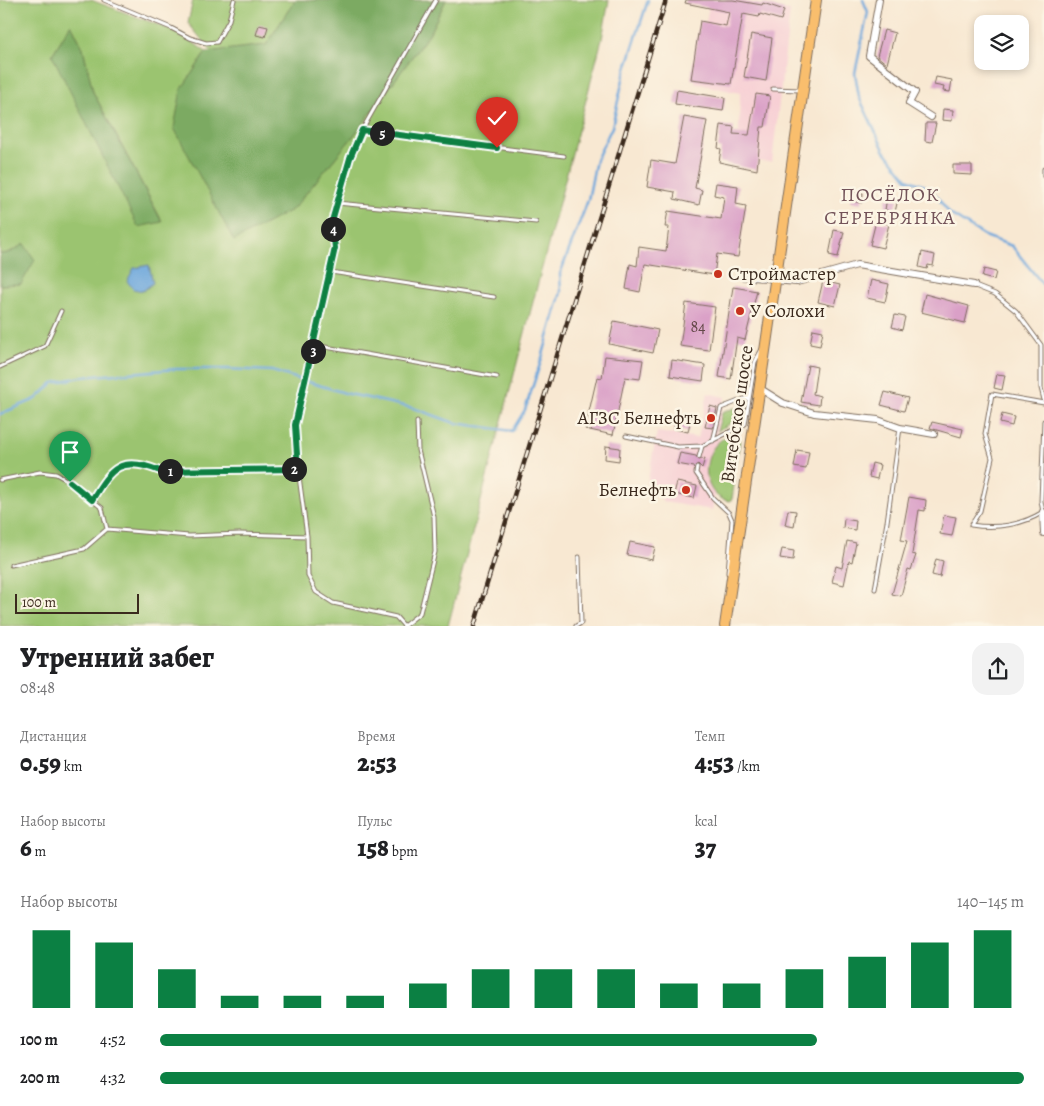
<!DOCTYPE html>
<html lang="ru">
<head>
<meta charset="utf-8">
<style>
	:root { --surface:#fff; --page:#f2f2f2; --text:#202124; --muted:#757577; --accent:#0b8043 }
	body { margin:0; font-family:Alegreya,serif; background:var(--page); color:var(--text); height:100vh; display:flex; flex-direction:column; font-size:19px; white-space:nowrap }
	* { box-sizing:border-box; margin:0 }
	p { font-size:16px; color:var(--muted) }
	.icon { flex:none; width:28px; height:28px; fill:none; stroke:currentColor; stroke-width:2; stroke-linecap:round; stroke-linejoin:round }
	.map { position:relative; height:626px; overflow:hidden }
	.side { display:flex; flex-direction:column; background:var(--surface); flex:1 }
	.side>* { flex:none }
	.tools { position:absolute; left:974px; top:15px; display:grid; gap:10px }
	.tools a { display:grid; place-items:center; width:55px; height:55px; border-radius:10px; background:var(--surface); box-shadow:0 2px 8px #0003; font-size:25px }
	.scale { position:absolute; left:15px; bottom:12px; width:124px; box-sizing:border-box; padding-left:5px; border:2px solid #3b2a1e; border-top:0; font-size:14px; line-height:18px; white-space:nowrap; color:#3b2a1e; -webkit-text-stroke:4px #fcf5e5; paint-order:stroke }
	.pin { position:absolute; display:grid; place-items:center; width:42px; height:42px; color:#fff; margin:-51px -21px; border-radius:50% 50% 50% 0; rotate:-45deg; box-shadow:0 0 5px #0007 }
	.pin .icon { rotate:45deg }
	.km { position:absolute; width:25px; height:25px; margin:-12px; border-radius:50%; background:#222; color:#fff; font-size:14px; line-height:25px; text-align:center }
	.round { display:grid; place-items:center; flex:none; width:52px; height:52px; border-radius:15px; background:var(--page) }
	.headline { display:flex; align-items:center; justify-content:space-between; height:85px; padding:0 20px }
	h1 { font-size:28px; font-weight:800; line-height:38px }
	.stats { display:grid; grid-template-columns:repeat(3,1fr); gap:8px; height:85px; padding:5px 20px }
	.stats div { display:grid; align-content:center }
	.stats b { font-size:25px; font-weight:800 }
	.stats small { font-size:14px; font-weight:400 }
	.stats p { font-size:14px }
	.chart { height:140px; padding:10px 20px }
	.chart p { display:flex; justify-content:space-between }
	.chart svg { width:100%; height:90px; margin-top:5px; stroke:var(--accent); stroke-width:6 }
	ul { padding:0 20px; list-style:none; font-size:16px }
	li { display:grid; grid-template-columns:80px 60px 1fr; align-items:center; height:38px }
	li i { height:12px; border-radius:6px; background:var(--accent) }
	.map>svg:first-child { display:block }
</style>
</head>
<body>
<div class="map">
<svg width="1044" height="626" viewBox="0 0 1044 626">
	<rect width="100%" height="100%" fill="#fcf5e5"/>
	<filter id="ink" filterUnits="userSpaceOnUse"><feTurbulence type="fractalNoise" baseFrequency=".02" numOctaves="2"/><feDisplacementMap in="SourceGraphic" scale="10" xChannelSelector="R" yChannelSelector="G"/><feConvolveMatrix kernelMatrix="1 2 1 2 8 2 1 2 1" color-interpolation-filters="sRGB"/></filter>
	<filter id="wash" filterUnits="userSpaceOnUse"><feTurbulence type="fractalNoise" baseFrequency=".0096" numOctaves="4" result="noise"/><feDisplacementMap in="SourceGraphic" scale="20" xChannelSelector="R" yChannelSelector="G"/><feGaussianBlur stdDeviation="1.12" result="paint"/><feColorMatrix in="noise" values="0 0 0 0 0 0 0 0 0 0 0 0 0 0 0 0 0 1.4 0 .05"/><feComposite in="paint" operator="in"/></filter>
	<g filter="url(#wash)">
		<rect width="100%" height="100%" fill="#f8e8d2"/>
		<path fill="#f7cfd4" d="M710,0L790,11L772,162L738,160L740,93L695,83Z
			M708,393L725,397L716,433L720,440L711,450L708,482L715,494L712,510L664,502L647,484L657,432L698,438Z"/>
		<path fill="#9bc470" stroke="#6b7747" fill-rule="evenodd" d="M0,0H91L180,33L206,52L181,90L234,240L293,209L355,134L429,34L446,0H609L602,39L448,626H0V285L21,284L24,244L8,253L0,254ZM71,24L83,48L93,92L162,221L52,55Z
			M193,0H295L266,45L212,52L188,23Z
			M734,408L742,410L740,418L717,431L722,413Z
			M734,435L740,438V441L736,462H730L727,477L735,479L732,499L729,501C696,495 701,439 734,435Z"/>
		<path fill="#7caa62" stroke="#5c6a40" d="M295,0H446L429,34L355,134L293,209L234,241L174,128L181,90L206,52L266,45Z
			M71,24L83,48L93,92L162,222L138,227L52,55Z
			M24,244L35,260L21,284L0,285V254L9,253Z"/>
		<path fill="#6ba6dc" stroke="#53687d" d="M149,265L153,283L143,291L133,289L127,281L134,268Z"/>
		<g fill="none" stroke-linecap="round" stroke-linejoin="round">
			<path stroke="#6ba6dc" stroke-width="2.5" d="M863,0L868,12L855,73L859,97L884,150L907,179L930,188L950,214L985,236L1012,246L1044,286
				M0,414L36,399L53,383L81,377L176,369H227L272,371L345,393L413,408L455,423L512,431L525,410L542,358L561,292L560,274L588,200L596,160L612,127L624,75L648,0"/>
		</g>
		<g id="blocks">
			<path fill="#daa0c7" d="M686,0H733L762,5L763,3L784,10L781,20L760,14L759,17L743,14L731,84L691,79L700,21L726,26L729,12L685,3Z
				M259,25L268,27L265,37L256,35Z
				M884,30L895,33L887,64L877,56Z
				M751,34L772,38L766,81L744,77Z
				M936,77L952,80L950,92L943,91L944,87L934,85Z
				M677,90L725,98L723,111L675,104Z
				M756,94L770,96L765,127H761L757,170L719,162L721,149L718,148L721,125L734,127L733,134L749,135Z
				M943,109L953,110L952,121L942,120Z
				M684,117L707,121L695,188L702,190L699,205L674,199L675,192L647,187L651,160L675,164Z
				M926,123H936L932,142L925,141Z
				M953,165H972V175L953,174Z
				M716,183L738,186L736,204L746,206L738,257L717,254L714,275L645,264L640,292L626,289L630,264L637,266L639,247L666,251L669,227H665L668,211L721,219L724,197L714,195Z
				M852,192L863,193L862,203L851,201Z
				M887,197L898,199L895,212L885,210Z
				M876,221L889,224L883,248L870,245Z
				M834,230L844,232L838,257L829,255Z
				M922,252L935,255L933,266L928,265L927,269L919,267Z
				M984,269L996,272L994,280L982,277Z
				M871,280L889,284L885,302L867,298Z
				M823,281L840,285L835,306L818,302Z
				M733,287L757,291L745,340L737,338L731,379L719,377Z
				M925,294L969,306L965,323L921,312Z
				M686,303L715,307L709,350L680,346Z
				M895,315L905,317L902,330L892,327Z
				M614,321L658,330L653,353L609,344Z
				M813,329L823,331L820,346L810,344Z
				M605,356L643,360L640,379L625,377L613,435L585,429L597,377L602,378Z
				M672,360L705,365L703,381L670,376Z
				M808,365L817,367L813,394L820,396L819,405L801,402Z
				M997,374L1005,375L1002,390L994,388Z
				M885,392L908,398L904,411L881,405Z
				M710,406L717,408L713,428L705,427Z
				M1002,414L1014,417L1012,426L1000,423Z
				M676,415L691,417L688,432L674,429Z
				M932,422L963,429L961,437L930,428Z
				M606,446L620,448L619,461L605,459Z
				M797,450L809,452L806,469L794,467Z
				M680,453L696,456L699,460L705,458L702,468L698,464L694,467L677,464Z
				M872,463L880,465L877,479L869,477Z
				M677,482L697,486L694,498L674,494Z
				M909,497L926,500L925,511L919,510L912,554L916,555L911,570L908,569L901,596L892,594L907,541L901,540Z
				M788,510L796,511L794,527L785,525Z
				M944,515L956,517L952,536L940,534Z
				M844,519L856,521L855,530L843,528Z
				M847,541L856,543L852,562L849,561L844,585L832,582L836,566L842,568Z
				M630,542L655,547L652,560L627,555Z
				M782,549L794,551L793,560L780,558Z
				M936,559L943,561L940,577L932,575Z"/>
		</g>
	</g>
	<g filter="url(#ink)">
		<use href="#blocks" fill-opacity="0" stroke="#7d6c5d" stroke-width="1"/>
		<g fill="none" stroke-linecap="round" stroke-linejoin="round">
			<g stroke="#7d6c5d" stroke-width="5">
				<path id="lane" d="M104,0L171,28L190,38L206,43L217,42L229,20L234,0
					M773,89L800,90
					M362,130L564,156
					M1044,176V169
					M337,203L536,222
					M331,272L494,297
					M743,278L774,280
					M975,286L995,294L1016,311L1041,345V388L1044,400
					M314,345L497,377
					M0,367L45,346L61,311
					M1044,403L992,394L985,434L992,458L980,511L971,525C996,529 1022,525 1043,512L1041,501L1044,421
					M626,436L678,447L702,446
					M713,441L721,408L749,397
					M699,457L702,446L745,424L755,362L762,349
					M697,467L696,473L713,498L729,513L732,520L728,573
					M0,480L40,472L56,474L70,482L102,508L107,529
					M92,499C112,467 122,455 159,471L298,469
					M11,565L84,549L107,529L189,536L240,534L307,536
					M875,589L887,522L900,428
					M405,625L420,613L435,552L434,517L418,450L417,422
					M404,626L396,617L333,603L316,592L308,576L307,536L298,469L295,425L335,248L332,221L350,158L362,130L436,0
					M576,626L581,623L579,557"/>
			</g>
			<g stroke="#7d6c5d" stroke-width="8">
				<path id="street" d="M879,0L869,56L915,92L909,103L931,117
					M775,280L797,282L857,265L974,285
					M759,388L783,403L814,413L878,420L900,428L934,434
					M1043,512L1044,533"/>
			</g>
			<g stroke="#7d6c5d" stroke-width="12">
				<path id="primary" d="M725,626L816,0"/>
			</g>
			<path stroke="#7d6c5d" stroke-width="1" stroke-dasharray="4 4" stroke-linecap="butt" d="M733,476L735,463H738"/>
			<use href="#lane" stroke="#fff" stroke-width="3"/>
			<use href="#street" stroke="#fff" stroke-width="6"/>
			<use href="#primary" stroke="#f9be6d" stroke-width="10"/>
			<g stroke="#3b2a1e" stroke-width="4.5">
				<path id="rail" d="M474,626L666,0"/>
			</g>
			<use href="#rail" stroke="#fcf5e5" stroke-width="2.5" stroke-dasharray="8" stroke-linecap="butt"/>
		</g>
	</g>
	<g fill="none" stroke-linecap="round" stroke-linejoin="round" filter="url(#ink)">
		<g stroke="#fff" stroke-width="10">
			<path id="route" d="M70,482L92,500C111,467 122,455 160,471L298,469L295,425L335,248L332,221L350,158L362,130L497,148"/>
		</g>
		<use href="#route" stroke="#0b8043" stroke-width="6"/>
	</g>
	<g fill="#c8321e" stroke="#fcf5e5" stroke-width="2">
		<circle cx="718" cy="274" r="5"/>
		<circle cx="740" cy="311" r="5"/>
		<circle cx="711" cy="418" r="5"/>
		<circle cx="686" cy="490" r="5"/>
	</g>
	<g text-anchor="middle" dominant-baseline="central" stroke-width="5" stroke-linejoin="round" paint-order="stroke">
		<g font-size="16" fill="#634848">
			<text x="698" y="327">84</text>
		</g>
		<g font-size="19" fill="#3b2a1e" stroke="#fcf5e5" text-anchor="start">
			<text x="728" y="274">Строймастер</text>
			<text x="750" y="311">У Солохи</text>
			<text x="701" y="418" text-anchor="end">АГЗС Белнефть</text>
			<text x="676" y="490" text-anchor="end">Белнефть</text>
		</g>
		<g font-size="19" fill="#3b2a1e" stroke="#fcf5e5">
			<text transform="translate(737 414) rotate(-82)">Витебское шоссе</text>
		</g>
		<g font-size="20" letter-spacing="1" fill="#735359" stroke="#fcf5e5">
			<text x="890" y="194">ПОСЁЛОК<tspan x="890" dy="23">СЕРЕБРЯНКА</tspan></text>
		</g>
	</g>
</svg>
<div class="tools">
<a><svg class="icon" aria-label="layers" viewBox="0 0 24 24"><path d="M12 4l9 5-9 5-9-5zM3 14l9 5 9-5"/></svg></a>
</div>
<div class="scale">100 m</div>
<div class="pin" style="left:70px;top:482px;background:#1e9e55"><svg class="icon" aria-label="arrive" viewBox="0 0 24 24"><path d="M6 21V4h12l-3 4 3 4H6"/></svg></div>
<div class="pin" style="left:497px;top:148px;background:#d93025"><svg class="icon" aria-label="check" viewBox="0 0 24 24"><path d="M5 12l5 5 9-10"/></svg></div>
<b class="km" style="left:170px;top:471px">1</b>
<b class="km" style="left:294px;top:469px">2</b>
<b class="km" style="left:313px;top:351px">3</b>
<b class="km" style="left:333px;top:229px">4</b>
<b class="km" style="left:382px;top:133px">5</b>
</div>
<section class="side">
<div class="headline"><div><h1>Утренний забег</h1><p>08:48</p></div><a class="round"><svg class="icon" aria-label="share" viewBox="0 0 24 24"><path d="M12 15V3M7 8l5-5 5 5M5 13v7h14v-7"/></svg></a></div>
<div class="stats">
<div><p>Дистанция</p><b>0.59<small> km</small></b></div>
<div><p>Время</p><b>2:53</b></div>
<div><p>Темп</p><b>4:53<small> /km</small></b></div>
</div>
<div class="stats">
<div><p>Набор высоты</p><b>6<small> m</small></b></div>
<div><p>Пульс</p><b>158<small> bpm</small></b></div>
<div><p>kcal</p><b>37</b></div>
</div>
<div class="chart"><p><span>Набор высоты</span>140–145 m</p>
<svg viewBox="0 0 160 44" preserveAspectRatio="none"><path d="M5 44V6M15 44V12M25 44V25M35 44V38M45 44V38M55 44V38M65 44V32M75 44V25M85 44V25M95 44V25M105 44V32M115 44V32M125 44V25M135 44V19M145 44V12M155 44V6"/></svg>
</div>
<ul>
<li><b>100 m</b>4:52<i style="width:76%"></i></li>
<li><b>200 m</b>4:32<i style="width:100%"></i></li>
</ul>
</section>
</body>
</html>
